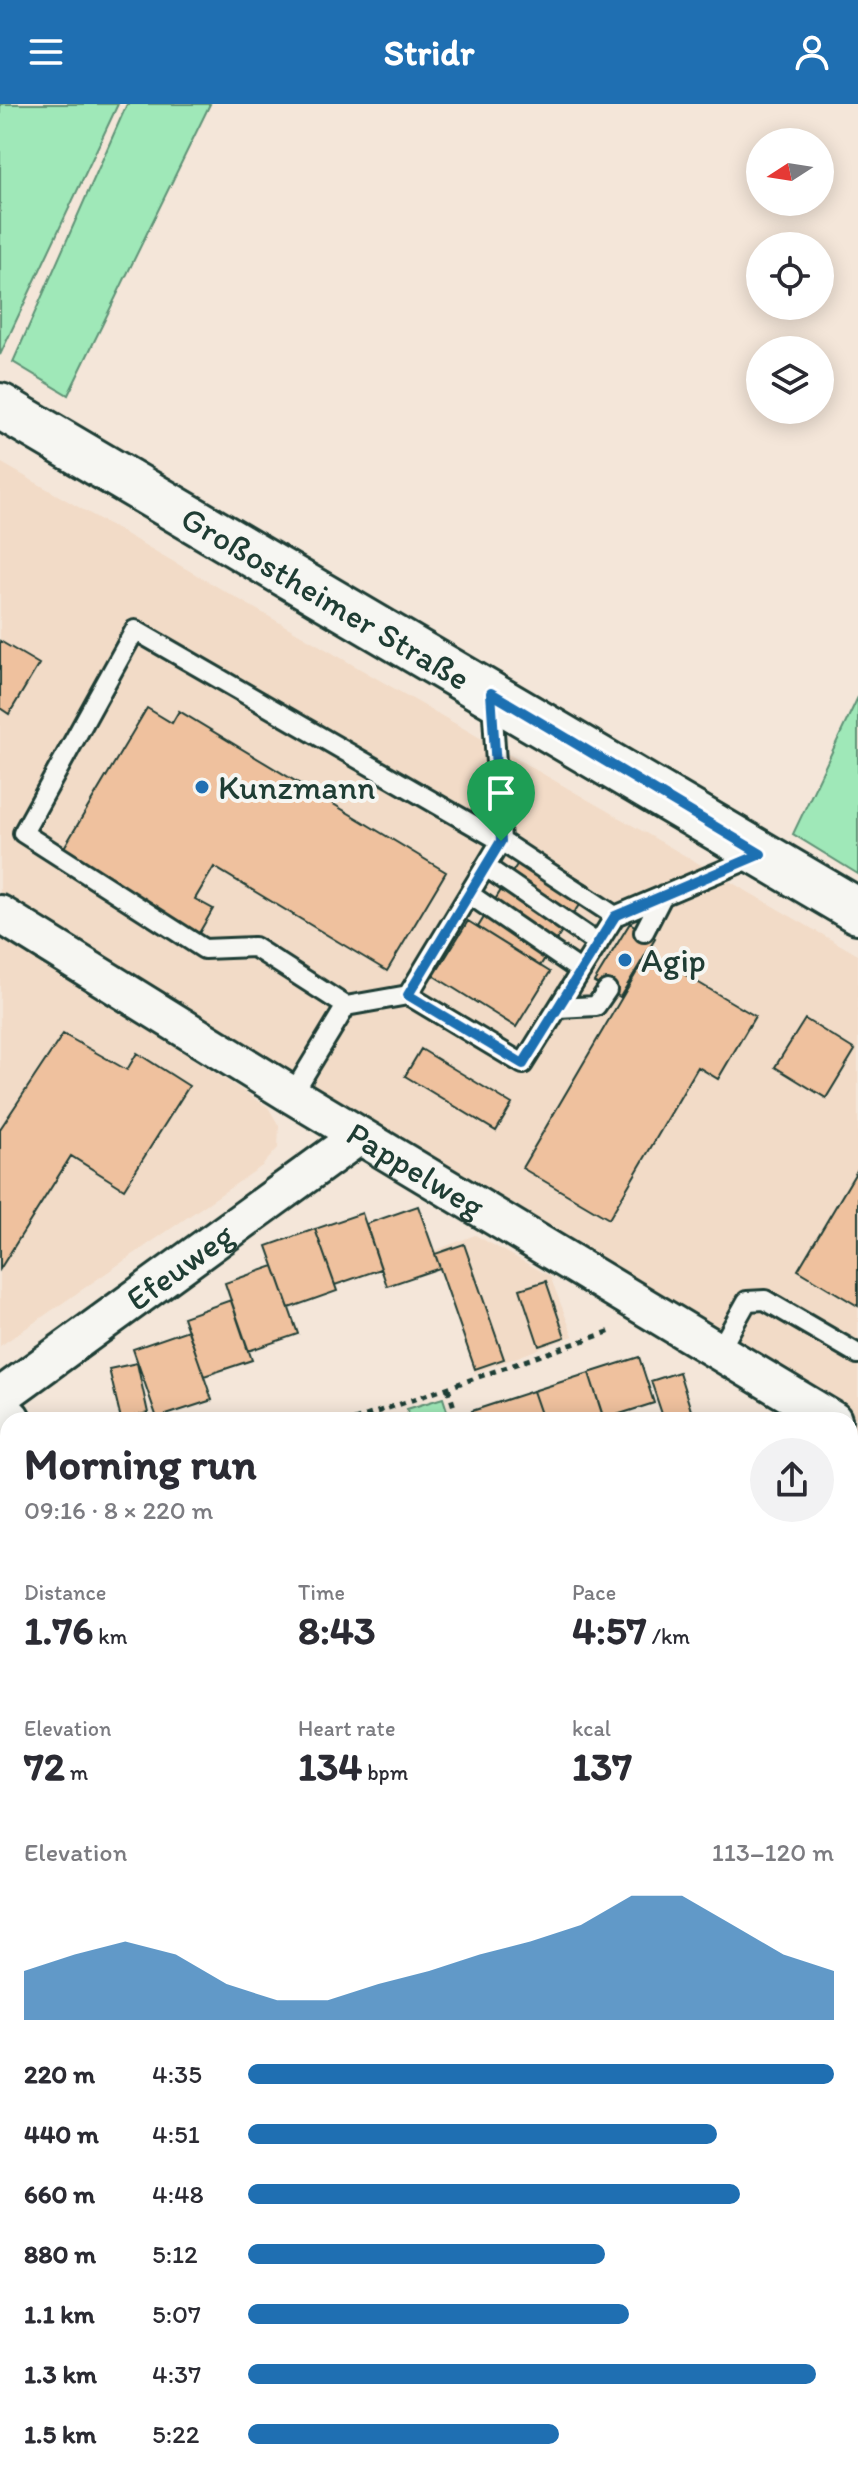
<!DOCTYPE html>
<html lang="en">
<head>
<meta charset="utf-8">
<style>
	:root { --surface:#fff; --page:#f2f2f3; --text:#2b2b33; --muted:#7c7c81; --accent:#1f6fb2 }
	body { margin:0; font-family:Itim,sans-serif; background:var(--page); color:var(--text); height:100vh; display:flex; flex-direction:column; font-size:30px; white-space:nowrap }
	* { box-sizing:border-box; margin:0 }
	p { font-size:26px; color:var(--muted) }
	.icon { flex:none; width:44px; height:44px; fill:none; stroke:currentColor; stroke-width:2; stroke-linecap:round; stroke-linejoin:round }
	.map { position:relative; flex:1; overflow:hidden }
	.details { position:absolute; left:0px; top:1308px; width:858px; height:1068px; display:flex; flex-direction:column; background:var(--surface); border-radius:24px 24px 0 0; box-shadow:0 4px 20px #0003 }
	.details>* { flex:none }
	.needle { width:52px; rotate:258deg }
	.controls { position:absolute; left:746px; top:24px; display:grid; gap:16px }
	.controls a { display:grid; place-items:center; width:88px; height:88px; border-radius:50%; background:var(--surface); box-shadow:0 4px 20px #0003; font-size:40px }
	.pin { position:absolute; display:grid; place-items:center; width:68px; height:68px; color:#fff; margin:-82px -34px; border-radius:50% 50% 50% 0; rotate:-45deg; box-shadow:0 0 8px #0007 }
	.pin .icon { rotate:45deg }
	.round { display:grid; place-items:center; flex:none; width:84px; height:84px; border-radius:42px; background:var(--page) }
	.summary { display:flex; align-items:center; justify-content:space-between; height:136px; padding:0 24px }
	h1 { font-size:44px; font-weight:700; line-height:60px }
	.figures { display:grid; grid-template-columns:repeat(3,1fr); gap:12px; height:136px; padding:8px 24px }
	.figures div { display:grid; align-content:center }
	.figures b { font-size:40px; font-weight:700 }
	.figures small { font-size:22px; font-weight:400 }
	.figures p { font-size:22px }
	.chart { height:224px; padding:16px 24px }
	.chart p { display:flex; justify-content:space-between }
	.chart svg { width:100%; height:144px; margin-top:8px; fill:var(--accent); opacity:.7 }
	ul { padding:0 24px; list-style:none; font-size:26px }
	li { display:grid; grid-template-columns:128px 96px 1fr; align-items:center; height:60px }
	li i { height:20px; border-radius:10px; background:var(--accent) }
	header { display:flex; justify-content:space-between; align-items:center; height:104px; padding:0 24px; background:var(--accent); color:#fff; font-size:36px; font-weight:700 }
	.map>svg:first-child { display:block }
</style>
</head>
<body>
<header><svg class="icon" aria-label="menu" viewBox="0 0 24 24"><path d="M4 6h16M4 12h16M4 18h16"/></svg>Stridr<svg class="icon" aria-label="person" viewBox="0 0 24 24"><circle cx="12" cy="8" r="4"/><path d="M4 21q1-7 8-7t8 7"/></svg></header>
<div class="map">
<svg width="858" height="2376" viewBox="0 0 858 2376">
	<rect width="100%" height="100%" fill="#f4e6d9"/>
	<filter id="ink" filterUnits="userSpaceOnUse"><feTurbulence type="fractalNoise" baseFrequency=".0125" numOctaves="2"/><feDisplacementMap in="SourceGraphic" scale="16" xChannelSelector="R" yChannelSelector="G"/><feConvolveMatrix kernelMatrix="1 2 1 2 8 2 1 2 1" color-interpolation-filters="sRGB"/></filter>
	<g filter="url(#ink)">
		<path fill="#f2dbc7" d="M0,358L858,851V1315L0,790Z
			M0,831L268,1003L279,1022L278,1044L262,1062L0,1242Z
			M475,1131L550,1172L573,1232L475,1269L434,1147Z"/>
		<path fill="#9fe8b8" stroke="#5f9276" stroke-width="2" d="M0,0H118L0,251Z
			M127,0H210L68,291L13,258Z
			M858,593V770L793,730Z
			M443,1294L450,1316H410L407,1305Z"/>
		<path fill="#efc19e" stroke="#1f3d34" stroke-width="2" d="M0,537L39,560L9,610L0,604Z
			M147,604L172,619L179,607L446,768L387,867L214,763L195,795L213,805L199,829L62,747Z
			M528,743L591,782L540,862L478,823Z
			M468,817L550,868L516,923L434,872Z
			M630,819L655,835L620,893L594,878Z
			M648,849L755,912L718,975L698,963L609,1115L522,1064Z
			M805,915L855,946L826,994L775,963Z
			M63,930L127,966L137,949L189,982L124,1085L71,1052L0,1165V1025Z
			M421,945L512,1000L496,1027L405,972Z
			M858,1065V1202L798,1166Z
			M418,1102L440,1164L387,1182L366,1120Z
			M362,1109L381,1165L335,1181L315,1125Z
			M315,1125L337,1187L289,1204L267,1142Z
			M464,1140L504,1255L475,1265L435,1150Z
			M274,1162L298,1230L248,1247L225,1179Z
			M546,1177L565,1233L539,1242L520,1185Z
			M231,1196L252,1256L204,1272L183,1213Z
			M188,1226L212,1296L157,1314L133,1245Z
			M639,1253L654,1299L604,1315L589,1269Z
			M137,1259L148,1309L121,1315L109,1265Z
			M679,1268L694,1316H664L651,1277Z
			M589,1269L604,1316H543L533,1287Z
			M533,1287L543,1316H475L472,1307Z
			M857,1385L858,1456L850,1458V1388Z
			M0,1655L8,1661V1741L0,1751Z
			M858,1689V1749L850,1752V1691Z
			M858,1824V1886L850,1865V1827Z
			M8,1978V2050L0,2053V1981Z
			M858,2079V2140L850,2117V2082Z
			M850,2117L858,2140V2180L850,2183Z
			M7,2222L8,2299L5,2300L0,2285V2225Z
			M219,2368H293L296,2376H222Z
			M727,2368H804L807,2376H730Z"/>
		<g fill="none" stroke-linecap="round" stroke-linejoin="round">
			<g stroke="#1f3d34" stroke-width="24">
				<path id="lane" d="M492,596L501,737L615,812
					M486,763L598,840
					M469,790L581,867
					M644,828L663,791
					M346,902L408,891
					M558,904L596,902L607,886
					M292,991L346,902L254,843L204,845L23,729L135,526L501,737L408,891L523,960L615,812L759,751
					M719,1247L747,1197L765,1196L858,1250"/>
			</g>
			<g stroke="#1f3d34" stroke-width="42">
				<g id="street">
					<path id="s1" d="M0,810L292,991L833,1316"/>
					<path id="s2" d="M0,1293L359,1032"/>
					<path d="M0,1537L8,1527"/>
					<path d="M0,2145L8,2142"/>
					<path d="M168,2368L171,2376"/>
					<path d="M544,2368L545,2373L562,2368"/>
				</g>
			</g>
			<g stroke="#1f3d34" stroke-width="50">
				<g id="secondary">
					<path id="s3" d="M0,302L858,807"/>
					<path d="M0,1309L8,1316"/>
					<path d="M850,1954L858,1958"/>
				</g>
			</g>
			<path stroke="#1f3d34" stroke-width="5" stroke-dasharray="6 6" stroke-linecap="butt" d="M448,1284L458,1316
				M354,1316L614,1226
				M850,1352L858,1349
				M850,1555L858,1553
				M850,1559L858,1569
				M850,2279L858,2276
				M366,2368L368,2376
				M709,2368L712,2376"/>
			<use href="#lane" stroke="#f6f6f2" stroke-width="18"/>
			<use href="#street" stroke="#f6f6f2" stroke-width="36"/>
			<use href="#secondary" stroke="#f6f6f2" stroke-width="44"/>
		</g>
	</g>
	<g fill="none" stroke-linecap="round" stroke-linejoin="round" filter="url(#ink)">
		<g stroke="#fff" stroke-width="16">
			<path id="route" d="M491,589L761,750L615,812L523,960L408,891L501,737Z"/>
		</g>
		<use href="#route" stroke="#1f6fb2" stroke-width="10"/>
	</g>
	<g fill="#1f6fb2" stroke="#f6f6f2" stroke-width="3">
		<circle cx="202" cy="683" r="8"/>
		<circle cx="625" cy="856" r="8"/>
	</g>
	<g text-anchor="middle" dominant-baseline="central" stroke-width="8" stroke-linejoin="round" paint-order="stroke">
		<g font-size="34" fill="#1f3d34" stroke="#f6f6f2">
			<text stroke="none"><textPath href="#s3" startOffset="378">Großostheimer Straße</textPath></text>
			<text stroke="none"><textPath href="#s1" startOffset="488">Pappelweg</textPath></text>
			<text stroke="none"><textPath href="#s2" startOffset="222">Efeuweg</textPath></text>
		</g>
		<g font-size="34" fill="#1f3d34" stroke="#f6f6f2" text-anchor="start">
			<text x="218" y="683">Kunzmann</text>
			<text x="641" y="856">Agip</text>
		</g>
	</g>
</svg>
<div class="controls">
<a><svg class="needle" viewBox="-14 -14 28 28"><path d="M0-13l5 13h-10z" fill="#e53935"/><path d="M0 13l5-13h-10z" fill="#7c7c81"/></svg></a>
<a><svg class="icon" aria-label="locate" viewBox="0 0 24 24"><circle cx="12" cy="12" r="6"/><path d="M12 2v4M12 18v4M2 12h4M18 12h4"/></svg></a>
<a><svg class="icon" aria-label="layers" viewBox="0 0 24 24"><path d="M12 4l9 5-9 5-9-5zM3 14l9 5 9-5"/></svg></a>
</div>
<div class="pin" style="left:501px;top:737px;background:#1e9e55"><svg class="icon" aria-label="arrive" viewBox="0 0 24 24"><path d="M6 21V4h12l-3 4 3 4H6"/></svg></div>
<section class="details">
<div class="summary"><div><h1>Morning run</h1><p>09:16 · 8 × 220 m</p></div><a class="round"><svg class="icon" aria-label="share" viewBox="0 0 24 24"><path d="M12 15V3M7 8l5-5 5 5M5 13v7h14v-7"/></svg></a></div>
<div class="figures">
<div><p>Distance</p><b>1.76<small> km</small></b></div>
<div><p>Time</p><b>8:43</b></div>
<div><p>Pace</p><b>4:57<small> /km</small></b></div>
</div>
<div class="figures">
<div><p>Elevation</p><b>72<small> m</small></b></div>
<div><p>Heart rate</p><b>134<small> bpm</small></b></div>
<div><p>kcal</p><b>137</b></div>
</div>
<div class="chart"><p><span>Elevation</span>113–120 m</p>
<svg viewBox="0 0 160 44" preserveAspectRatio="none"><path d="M0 44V29L10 24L20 20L30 24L40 33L50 38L60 38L70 33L80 29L90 24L100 20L110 15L120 6L130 6L140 15L150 24L160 29V44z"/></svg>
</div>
<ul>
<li><b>220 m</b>4:35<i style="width:100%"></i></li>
<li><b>440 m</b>4:51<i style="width:80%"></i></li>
<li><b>660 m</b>4:48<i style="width:84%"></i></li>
<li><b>880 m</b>5:12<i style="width:61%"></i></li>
<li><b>1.1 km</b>5:07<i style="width:65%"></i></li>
<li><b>1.3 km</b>4:37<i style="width:97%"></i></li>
<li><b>1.5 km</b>5:22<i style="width:53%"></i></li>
</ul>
</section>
</div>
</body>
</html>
